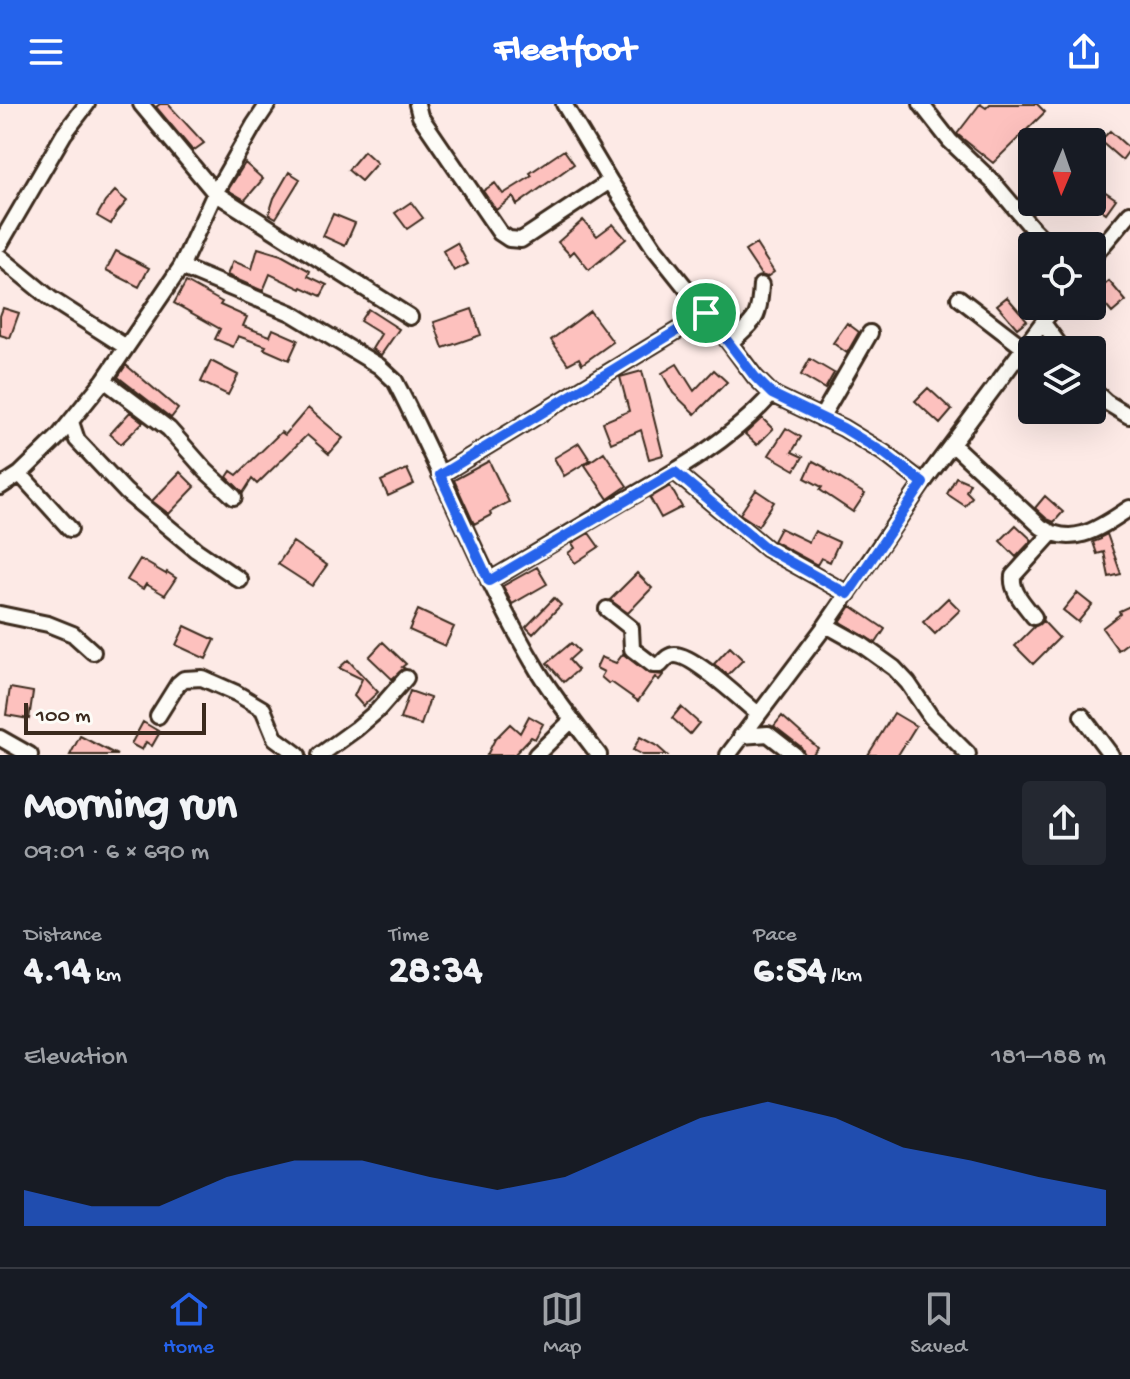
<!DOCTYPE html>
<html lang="en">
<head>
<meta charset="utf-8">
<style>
	:root { --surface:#171b24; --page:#242831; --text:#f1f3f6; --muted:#9ea1a6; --line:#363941; --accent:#2563eb }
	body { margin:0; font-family:"Gochi Hand",sans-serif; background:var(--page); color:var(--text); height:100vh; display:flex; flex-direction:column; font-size:30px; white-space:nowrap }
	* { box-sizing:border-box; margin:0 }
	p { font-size:26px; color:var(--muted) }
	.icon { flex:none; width:44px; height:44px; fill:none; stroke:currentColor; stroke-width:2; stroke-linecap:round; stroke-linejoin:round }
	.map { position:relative; height:651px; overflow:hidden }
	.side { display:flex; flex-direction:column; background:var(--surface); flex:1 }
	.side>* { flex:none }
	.needle { width:52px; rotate:182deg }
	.controls { position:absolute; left:1018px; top:24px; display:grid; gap:16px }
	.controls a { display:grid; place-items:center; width:88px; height:88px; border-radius:8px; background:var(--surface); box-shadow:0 8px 32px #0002; font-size:40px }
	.scale { position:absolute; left:24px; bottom:20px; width:182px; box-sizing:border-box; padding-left:8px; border:4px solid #3b2a1e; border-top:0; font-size:22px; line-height:28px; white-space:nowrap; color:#3b2a1e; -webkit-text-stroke:6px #fdfcf7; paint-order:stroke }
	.pin { position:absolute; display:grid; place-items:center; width:68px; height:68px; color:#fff; margin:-34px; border:4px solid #fff; border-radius:50%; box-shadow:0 2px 8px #0007 }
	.round { display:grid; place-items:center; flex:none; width:84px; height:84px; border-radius:8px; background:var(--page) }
	.overview { display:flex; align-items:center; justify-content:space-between; height:136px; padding:0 24px }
	h1 { font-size:44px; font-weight:800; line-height:60px }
	.stats { display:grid; grid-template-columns:repeat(3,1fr); gap:12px; height:136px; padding:8px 24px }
	.stats div { display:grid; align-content:center }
	.stats b { font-size:40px; font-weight:800 }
	.stats small { font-size:22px; font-weight:400 }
	.stats p { font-size:22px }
	.chart { height:224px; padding:16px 24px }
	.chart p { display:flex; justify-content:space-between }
	.chart svg { width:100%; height:144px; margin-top:8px; fill:var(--accent); opacity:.7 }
	header { display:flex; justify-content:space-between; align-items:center; height:104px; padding:0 24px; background:var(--accent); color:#fff; font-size:36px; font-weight:800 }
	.tabs { display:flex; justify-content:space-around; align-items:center; height:112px; border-top:2px solid var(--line); background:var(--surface); font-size:22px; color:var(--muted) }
	.tabs a { display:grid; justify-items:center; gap:4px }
	.tabs .on { color:var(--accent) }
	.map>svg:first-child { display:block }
</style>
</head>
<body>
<header><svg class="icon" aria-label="menu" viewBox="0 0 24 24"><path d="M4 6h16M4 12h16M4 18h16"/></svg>Fleetfoot<svg class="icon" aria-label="share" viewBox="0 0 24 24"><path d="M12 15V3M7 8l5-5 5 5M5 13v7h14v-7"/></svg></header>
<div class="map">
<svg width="1130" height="651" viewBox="0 0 1130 651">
	<rect width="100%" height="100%" fill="#fdeae6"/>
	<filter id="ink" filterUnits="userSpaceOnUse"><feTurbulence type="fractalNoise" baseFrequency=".0125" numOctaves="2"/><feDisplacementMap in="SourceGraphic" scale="16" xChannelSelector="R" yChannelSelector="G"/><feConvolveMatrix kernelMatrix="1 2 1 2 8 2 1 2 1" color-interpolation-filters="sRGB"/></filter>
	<g filter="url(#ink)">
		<path fill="#fdc1be" stroke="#3b2a1e" stroke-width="2" d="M160,0H168L204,39L193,47L156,3Z
			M980,0L986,4L990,0H1037L1045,8L993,59L957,30Z
			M1110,27L1130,45L1122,56L1100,37Z
			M564,46L574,60L517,101L513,93L496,106L483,87L495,79L503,90L532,72L530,69Z
			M364,47L377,59L361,77L348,66Z
			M245,59L263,75L245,96L228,86Z
			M289,68L300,75L276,114L269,110L274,94Z
			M1092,79L1116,95L1106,109L1092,99Z
			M115,87L127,97L116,110L111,120L97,112L105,98Z
			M411,98L423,114L407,125L395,109Z
			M333,110L355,119L345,142L323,132Z
			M583,116L597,132L613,120L626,135L589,166L574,147L570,151L558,138Z
			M457,139L468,160L454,167L443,147Z
			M756,140L774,168L767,173L761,171L745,147Z
			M258,144L281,151L310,167L308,172L327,181L321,192L302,183L301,185L270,170L263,187L227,171L233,157L252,165Z
			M116,147L149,164L139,183L106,166Z
			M1109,177L1126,197L1112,209L1095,189Z
			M186,178L222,198L220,201L247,213L243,222L270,232L273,225L298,236L289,256L264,245L266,242L238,232L233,243L215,235L220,225L174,199Z
			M1007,193L1027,216L1017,224L997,201Z
			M3,204L19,209L10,234L0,231V212Z
			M368,205L399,225L381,251L372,245L381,230L360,217Z
			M472,205L481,231L443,244L434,218Z
			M590,207L613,238L582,260L579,254L568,260L551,236Z
			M847,219L859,228L847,249L833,239Z
			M810,255L834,269L825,285L801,271Z
			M211,257L238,271L228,291L201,278Z
			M677,260L694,287L714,266L727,278L695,310L673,289L662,269Z
			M126,261L178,305L171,314L118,273Z
			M642,267L663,351L649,355L641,326L611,339L603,318L629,307L620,273Z
			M928,284L952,306L940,320L915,297Z
			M308,304L343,334L329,350L307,331L257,380L252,375L243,389L227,373L231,367L237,371L281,328L285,331Z
			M130,308L143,318L121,340L110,330Z
			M762,314L773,325L757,341L745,330Z
			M786,324L801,333L792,348L803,353L795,366L769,351Z
			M579,339L590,356L564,372L554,354Z
			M604,348L627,382L608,395L585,361Z
			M489,357L509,398L490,408L491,411L474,420L454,376Z
			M813,357L826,364L825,365L865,390L853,408L820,386L822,383L805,374Z
			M407,365L414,380L388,392L381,377Z
			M180,368L195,383L169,410L152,397Z
			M956,373L970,379L966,387L972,393L965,402L947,390Z
			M670,382L682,403L661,414L650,394Z
			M756,386L774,398L758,422L740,410Z
			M1045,392L1063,408L1054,418L1047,415L1035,404Z
			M1016,421L1032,436L1016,453L1000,437Z
			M780,424L809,438L815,427L839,438L830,458L821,454L817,461L773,437Z
			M589,429L599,443L575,459L568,449L575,444L572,439Z
			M1107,430L1121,470L1109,473L1104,448L1097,450L1093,438L1101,435V433Z
			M293,438L327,461L312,482L278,460Z
			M140,455L166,470L167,468L176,474L165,491L146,480L143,485L127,476Z
			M537,463L547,480L512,500L503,482Z
			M637,469L652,484L628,509L610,496Z
			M1077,489L1092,501L1078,518L1063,506Z
			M554,494L561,501L533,530L526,523Z
			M948,494L960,506L935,530L923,518Z
			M851,502L885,525L876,539L840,518Z
			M1130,502V537L1118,546L1102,524L1120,510L1119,507Z
			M418,506L454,523L445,542L409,526Z
			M1043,517L1059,534L1033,560L1015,542L1034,523Z
			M185,522L215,536L206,555L176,541Z
			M383,538L406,560L402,563L404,564L392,575L369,553Z
			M571,539L579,547L569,556L578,566L564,578L547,559Z
			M730,543L743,556L728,571L714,560Z
			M623,550L648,569L663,571L659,576L655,573L638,597L611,578L609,580L601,573L604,568L596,564L601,553L616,559Z
			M348,556L378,588L363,602L354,592L362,575L339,564Z
			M10,584L33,588L29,615L6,611Z
			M410,587L430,594L421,621L400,615Z
			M681,603L699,619L690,630L672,614Z
			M894,609L916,622L898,651H868Z
			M529,612L543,620L535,635L531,633L514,651H487L495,635L510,620L520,629Z
			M782,612L818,644L812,651H805L801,643L774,622Z
			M143,618L160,628L152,642L146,638L142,646L131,640Z
			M80,632L117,651H70Z
			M640,633L657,642L667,651H643L633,646Z"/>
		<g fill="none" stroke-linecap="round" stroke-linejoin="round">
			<g stroke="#3b2a1e" stroke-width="20">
				<path id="street" d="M141,0L215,89L410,213
					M417,0L420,12L500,129L509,135L521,136L610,77
					M564,0L610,77L654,144L722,229L755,273L772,290L843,324L884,349L923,379
					M921,0L950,37L993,78L1032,124L1050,142
					M0,140L64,30L87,0
					M0,153L51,195L126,243
					M1092,154L1130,109
					M181,163L291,209L379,262L395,277C445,372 482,474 538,567C556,596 578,624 599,651
					M959,194L1024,244
					M1043,219L1063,246
					M730,239C755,215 759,218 761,181
					M104,276L169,325L206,367L234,393
					M1092,285L1106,298L1129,312
					M821,314L870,229
					M71,318L77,336L126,388L196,446L240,476
					M952,340L1041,423C1074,445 1102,422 1130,404
					M675,368L767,445L848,490
					M20,370L70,425
					M440,371L706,209
					M0,383L20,370L58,333L104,276L181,163L215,89L254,21L268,0
					M489,477C533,451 578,424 622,398C675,368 731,336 772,290
					M607,505L631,524L632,545L653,561H660C664,557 668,551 675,551C694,551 741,596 758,610
					M0,510L48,520L73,530L93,548
					M1034,513C1025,501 1011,488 1013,472L1051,430
					M826,521L862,541L894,564L908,579L931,613L968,650
					M158,612L178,580L184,575L202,574L236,589L263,605L275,634L298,651
					M1082,612L1111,651
					M741,632L768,630L795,651
					M0,634L30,651
					M320,651L356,625L377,607L406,574
					M536,651L572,616
					M728,651L826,521L923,379L1055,202"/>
			</g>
			<use href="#street" stroke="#fdfcf7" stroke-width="14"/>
		</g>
	</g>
	<g fill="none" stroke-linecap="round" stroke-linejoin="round" filter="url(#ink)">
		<g stroke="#fff" stroke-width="16">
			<path id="route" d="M706,209L755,273L772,290L843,324L884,349L923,379L848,490L767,445L675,368L489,477L440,371Z"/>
		</g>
		<use href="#route" stroke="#2563eb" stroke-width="10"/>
	</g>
</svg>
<div class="controls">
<a><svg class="needle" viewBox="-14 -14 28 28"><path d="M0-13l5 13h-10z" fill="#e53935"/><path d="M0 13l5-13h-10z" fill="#9ea1a6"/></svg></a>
<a><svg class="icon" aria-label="locate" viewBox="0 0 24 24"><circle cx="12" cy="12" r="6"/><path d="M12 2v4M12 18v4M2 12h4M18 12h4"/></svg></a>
<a><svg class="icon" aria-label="layers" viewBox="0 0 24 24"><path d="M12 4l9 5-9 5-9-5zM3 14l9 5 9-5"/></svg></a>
</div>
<div class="scale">100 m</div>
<div class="pin" style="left:706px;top:209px;background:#1e9e55"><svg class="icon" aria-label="arrive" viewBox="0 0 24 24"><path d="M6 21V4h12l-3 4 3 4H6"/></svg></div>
</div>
<section class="side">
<div class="overview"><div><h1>Morning run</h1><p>09:01 · 6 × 690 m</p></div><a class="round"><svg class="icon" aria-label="share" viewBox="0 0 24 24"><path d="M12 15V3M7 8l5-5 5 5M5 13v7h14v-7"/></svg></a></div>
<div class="stats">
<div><p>Distance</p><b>4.14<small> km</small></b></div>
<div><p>Time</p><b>28:34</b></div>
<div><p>Pace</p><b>6:54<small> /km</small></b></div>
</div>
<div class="chart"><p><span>Elevation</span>181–188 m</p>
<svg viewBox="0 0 160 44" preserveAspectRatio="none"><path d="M0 44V33L10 38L20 38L30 29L40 24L50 24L60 29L70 33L80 29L90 20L100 11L110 6L120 11L130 20L140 24L150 29L160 33V44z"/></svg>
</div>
</section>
<nav class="tabs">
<a class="on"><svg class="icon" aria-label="home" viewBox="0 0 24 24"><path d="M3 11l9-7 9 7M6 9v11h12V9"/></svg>Home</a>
<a><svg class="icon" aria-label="map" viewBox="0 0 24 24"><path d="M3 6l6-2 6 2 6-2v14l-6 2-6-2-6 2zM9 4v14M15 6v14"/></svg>Map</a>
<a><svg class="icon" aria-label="saved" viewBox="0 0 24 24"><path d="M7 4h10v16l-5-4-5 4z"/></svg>Saved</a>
</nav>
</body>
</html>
